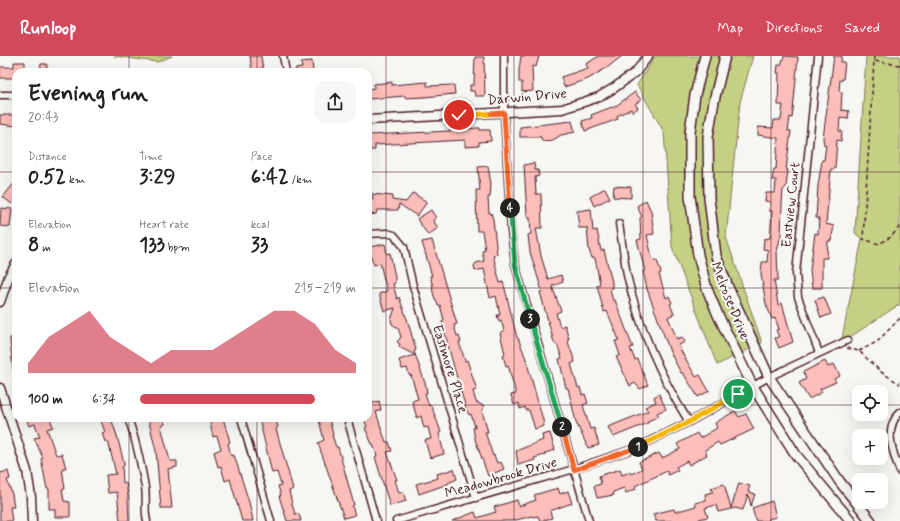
<!DOCTYPE html>
<html lang="en">
<head>
<meta charset="utf-8">
<style>
	:root { --surface:#fff; --page:#f6f6f6; --text:#222; --muted:#767676; --accent:#d1495b }
	body { margin:0; font-family:Mynerve,sans-serif; background:var(--page); color:var(--text); height:100vh; display:flex; flex-direction:column; font-size:15px; white-space:nowrap }
	* { box-sizing:border-box; margin:0 }
	p { font-size:13px; color:var(--muted) }
	.icon { flex:none; width:22px; height:22px; fill:none; stroke:currentColor; stroke-width:2; stroke-linecap:round; stroke-linejoin:round }
	.map { position:relative; flex:1; overflow:hidden }
	.panel { position:absolute; left:12px; top:12px; width:360px; height:354px; display:flex; flex-direction:column; background:var(--surface); border-radius:12px; box-shadow:0 4px 16px #0002 }
	.panel>* { flex:none }
	.controls { position:absolute; left:852px; top:329px; display:grid; gap:8px }
	.controls a { display:grid; place-items:center; width:36px; height:36px; border-radius:8px; background:var(--surface); box-shadow:0 4px 16px #0002; font-size:20px }
	.pin { position:absolute; display:grid; place-items:center; width:34px; height:34px; color:#fff; margin:-17px; border:2px solid #fff; border-radius:50%; box-shadow:0 1px 4px #0007 }
	.km { position:absolute; width:20px; height:20px; margin:-10px; border-radius:50%; background:#222; color:#fff; font-size:11px; line-height:20px; text-align:center }
	.round { display:grid; place-items:center; flex:none; width:42px; height:42px; border-radius:12px; background:var(--page) }
	.summary { display:flex; align-items:center; justify-content:space-between; height:68px; padding:0 16px }
	h1 { font-size:22px; font-weight:800; line-height:30px }
	.figures { display:grid; grid-template-columns:repeat(3,1fr); gap:6px; height:68px; padding:4px 16px }
	.figures div { display:grid; align-content:center }
	.figures b { font-size:20px; font-weight:800 }
	.figures small { font-size:11px; font-weight:400 }
	.figures p { font-size:11px }
	.chart { height:112px; padding:8px 16px }
	.chart p { display:flex; justify-content:space-between }
	.chart svg { width:100%; height:72px; margin-top:4px; fill:var(--accent); opacity:.7 }
	ul { padding:0 16px; list-style:none; font-size:13px }
	li { display:grid; grid-template-columns:64px 48px 1fr; align-items:center; height:30px }
	li i { height:10px; border-radius:5px; background:var(--accent) }
	header { display:flex; align-items:center; gap:24px; box-sizing:border-box; height:56px; padding:0 20px; background:var(--accent); color:#fff }
	header strong { font-size:19px }
	nav { display:flex; gap:22px; margin-inline-start:auto; font-size:14px }
	.map>svg:first-child { display:block }
</style>
</head>
<body>
<header>
<strong>Runloop</strong>
<nav><a>Map</a><a>Directions</a><a>Saved</a></nav>
</header>
<div class="map">
<svg width="900" height="465" viewBox="0 0 900 465">
	<rect width="100%" height="100%" fill="#f6f6f2"/>
	<filter id="ink" filterUnits="userSpaceOnUse"><feTurbulence type="fractalNoise" baseFrequency=".025" numOctaves="2"/><feDisplacementMap in="SourceGraphic" scale="8" xChannelSelector="R" yChannelSelector="G"/><feConvolveMatrix kernelMatrix="1 2 1 2 8 2 1 2 1" color-interpolation-filters="sRGB"/></filter>
	<g filter="url(#ink)">
		<path fill="#c4d084" stroke="#877858" d="M114,0H172L157,6Z
			M655,0H753L740,46L726,181L762,287L717,309L672,191L664,76L637,29Z
			M866,0H900V248L841,287L862,183L855,177Z"/>
		<path fill="#fbbeba" stroke="#4a1f2b" d="M250,0H261L263,13L252,15Z
			M521,0H539L536,11L532,10L533,35L522,36V26H519V14Z
			M599,0H622L608,11L588,23L564,31L561,21L588,12L586,8Z
			M784,0L798,1L793,55L792,62L790,61L788,75H791L786,114H788L786,131L783,134L782,148L781,179L777,195L778,224H774L778,249L782,247L793,286L779,292L775,282L779,281L776,274L779,273L775,262L772,263L766,248L761,218L762,206H767L768,194L763,193L764,183L770,182L772,155H769L770,146L765,145L766,137H775L776,124H772L774,113H776L778,82L758,79V71L773,72L774,64H781L783,49H778L779,17H777L778,9H781Z
			M834,0H842L841,6H845L843,24H840L839,35L842,36L841,54L849,55L848,63L840,62L839,75H842L841,85L837,84L835,113H831L826,168L834,170L831,185H828L827,202H822V232H812L810,214L815,177L818,178L819,162H816L818,130L822,104H824L826,89H824L823,82Z
			M475,1H484L485,40H475L474,35H470V29H474Z
			M312,5L313,16H296L295,13L302,12L301,6Z
			M14,6H25V16H16V22H0V11H14Z
			M41,8H47V16H40Z
			M392,26V29L427,26V30L454,29L455,38L424,41L406,42L405,40L368,43V33L374,32V28Z
			M635,36L641,44L635,48L638,52L633,56L631,53L617,60L618,63L585,75L582,65L592,62L591,59L612,51L613,52Z
			M0,59H16V70L0,68Z
			M572,65L575,76L561,79L553,84L542,85L541,81H520V71Z
			M477,72H480V74H490L491,85L479,86V90L465,91V84L375,89V94H370L369,79L451,75V74Z
			M534,107L535,114H538L539,120L535,121L536,138H541L542,172H536L541,200L548,223L561,219L563,226L552,230L561,255L556,257L560,271L565,269L569,283H567L575,306L571,308L578,332L580,331L582,339L585,338L588,347L583,349L590,373L594,372L599,389L588,392L576,366L568,332H566L559,303L562,302L557,288H555L553,283L540,236L542,235L530,196L528,179L531,178L530,162H528L527,159L524,109Z
			M488,110L491,128L490,141H488L489,157H491L493,163L497,198L493,199L500,227L503,226L505,233L517,282H518L525,300L543,364L544,370L535,373L529,354H526L525,351L520,353L519,347L514,349L511,339L516,338L508,309L506,310L503,299L505,298L500,277L504,275L501,264L499,265L497,259H500L496,240L490,242L484,213L475,215L474,210L476,207L484,205L482,195L485,194L482,175H477L476,134H480L478,111Z
			M16,125V142L12,148L3,141Z
			M614,130L631,131V142L613,141Z
			M605,132L610,142L594,150L590,141Z
			M413,137L427,146L417,160L399,148L398,154H377L376,158L368,159V144H373L372,138L393,140L392,144L406,146Z
			M646,144L651,155L654,178L647,179L652,202L654,204H657L661,217L659,218L666,242L669,240L672,247L670,248L674,258L668,261L677,283L682,281L685,286L679,289L681,295L696,321L700,319L709,335L698,341L683,317H681L670,296L647,233L643,215H645L637,184L641,183L640,162L642,161L637,150Z
			M1,152L12,153L10,171L0,170Z
			M591,153L593,175L597,174L601,195L604,194L612,226V232L610,233L613,245L615,244L630,284L633,291L630,292L635,304L637,303L648,329L640,333L635,327L630,330L616,301L620,299L615,285L619,284L607,255L604,256L597,229L600,228L595,202H592L589,194L587,172H579L577,155Z
			M431,154L436,162L433,164L438,172L428,179L417,163Z
			M432,184L457,268L454,269L457,280H459L461,286H459L465,305L467,304L476,331V334L473,335L476,346L484,350L482,355L488,376H485L493,400L494,399L497,407L501,406L504,413L488,420L475,383L473,372L475,371L471,358L469,359L466,353L457,322L445,278L442,265L444,264L440,249L438,250L436,243L435,244L432,232L433,231L430,220H432L422,186Z
			M385,188L387,198L390,197L395,221V227L393,228L397,243L399,241L408,266L416,294L414,295L426,330L427,337H425L429,350L431,349L441,376L439,377L444,398L430,402L425,384L431,383L428,371L424,372L421,360L417,362L412,345L418,343L411,319H409L407,312L402,313L399,304L415,299L399,291L400,288L397,286L401,281L398,272L392,268L391,264L395,252L384,255L379,238L387,235L380,207L374,209L371,200L370,191Z
			M824,241L831,258L821,262L815,244Z
			M16,281V314H13L10,285V282Z
			M825,305L828,311L834,308L840,320L834,323L836,326L820,333L822,336L809,343L799,327L806,323L803,316Z
			M659,338L666,353L657,357L659,360L648,365V367L613,381L608,371L648,355L645,351L656,346L654,341Z
			M379,345L381,354L376,356L382,375L386,386H389L392,395L387,396L397,424H395L399,437L403,436L406,445L390,450L376,404L375,401L377,400L373,388H372L365,372L367,371L364,362H368V349Z
			M735,355L739,361L746,358L754,373L720,389L718,386L705,394L707,399L703,401L689,409L687,405L676,411L678,414L668,419L667,415L635,430L636,433L626,437L624,432L613,436L614,439L597,442L594,430L601,428L599,420L620,413L622,419L630,416L631,418L642,413L639,406L659,397L662,402L680,393L677,388L697,377L700,382L717,372L715,367Z
			M26,362H50L53,371L47,373L56,399L62,398L66,412H62L65,433H62L64,445L70,446V461H55V453H49V433H47L41,403L43,402L34,382L40,381L35,368L29,370Z
			M100,362H111L117,380L124,407V410L122,411L123,427H126L128,441L129,465H120L117,436L108,437L106,419L116,418L108,385L105,386L102,377L105,376Z
			M148,362H163L165,368L161,370L170,405H177V411L168,413L172,452H161L156,395Z
			M209,362H223L230,386L228,387L231,400L234,399L235,402L249,446L253,465H242L230,423L225,425L221,410L218,411L214,396L221,393L217,380L213,381Z
			M259,362H275L278,371L276,373L293,433L289,435L292,448L295,458H299L301,465H287L279,440H281L278,430L281,429L277,416L272,417Z
			M327,362H329L333,379H332L336,391H338L354,449L352,450L355,459L344,462L318,387L324,384L319,364Z
			M550,377L555,394L545,397V399L534,402L535,404L518,409L516,395L543,384L542,379Z
			M454,413L457,423L448,427V428L419,438L416,428L438,422L437,418Z
			M8,415L10,423L7,424L12,438L14,451H10L12,465H0V417Z
			M739,427L750,430L748,435L755,438L751,450L748,438L743,454L735,452L718,456L716,449L705,452L708,461L699,463V465H656L653,458L674,453L675,456L696,450L695,447L706,444L705,438L713,436L711,432L724,428L731,452Z
			M558,432L560,438L568,435L572,447L550,455L552,462L540,465L538,460L533,461L532,460L512,465H452L475,456L477,462L496,456L494,451L517,444L519,450L536,444L534,439Z
			M772,445L776,461L768,463L769,465H756L752,452Z"/>
		<g fill="none" stroke-linecap="round" stroke-linejoin="round">
			<g stroke="#4a1f2b" stroke-width="9">
				<path id="minor" d="M283,0L286,16
					M504,0V57L511,175L515,208L589,465
					M818,0L796,217L798,241L819,297
					M0,39H16
					M619,168C622,185 624,202 627,219C639,271 660,320 689,366
					M368,178L387,177L394,179L404,191L413,230L476,442
					M900,356C883,373 893,397 900,416
					M128,362C136,384 141,408 145,431C147,443 144,454 147,465
					M241,362L271,465
					M347,362L376,465
					M396,465L574,413L633,393L689,366L769,321L848,284"/>
			</g>
			<g stroke="#4a1f2b" stroke-width="11">
				<path id="tertiary" d="M368,64L562,53L599,41L614,32L636,16L648,0
					M0,246L9,220L16,208
					M0,332L27,415L31,441L32,465"/>
			</g>
			<g stroke="#4a1f2b" stroke-width="12">
				<path id="secondary" d="M705,0L695,39L690,76V140L698,199L707,233L718,259L752,329L796,399L851,465
					M725,0L714,45L708,81L709,142L716,200L728,231L769,321L840,426L871,465"/>
			</g>
			<path stroke="#4a1f2b" stroke-width="1.5" stroke-dasharray="4 3" stroke-linecap="butt" d="M874,5V0
				M900,9L874,5L863,183L879,188L891,181L900,170
				M847,292L859,295L881,316L900,328
				M859,295L877,286L900,262"/>
			<use href="#minor" stroke="#f6f6f2" stroke-width="6"/>
			<use href="#tertiary" stroke="#f6f6f2" stroke-width="8"/>
			<use href="#secondary" stroke="#f6f6f2" stroke-width="9"/>
		</g>
	</g>
	<g fill="none" stroke-linecap="round" stroke-linejoin="round" filter="url(#ink)">
		<g stroke="#fff" stroke-width="8">
			<path id="split-1" d="M638,391L689,366L738,338"/>
		</g>
		<g stroke="#fff" stroke-width="8">
			<path id="split-2" d="M562,371L574,414L638,391"/>
		</g>
		<g stroke="#fff" stroke-width="8">
			<path id="split-3" d="M530,263L562,371"/>
		</g>
		<g stroke="#fff" stroke-width="8">
			<path id="split-4" d="M510,152L515,208L530,263"/>
		</g>
		<g stroke="#fff" stroke-width="8">
			<path id="split-5" d="M487,58L504,57L510,152"/>
		</g>
		<g stroke="#fff" stroke-width="8">
			<path id="split-6" d="M459,59L487,58"/>
		</g>
		<use href="#split-1" stroke="#f5b400" stroke-width="5"/>
		<use href="#split-2" stroke="#f0652b" stroke-width="5"/>
		<use href="#split-3" stroke="#22a559" stroke-width="5"/>
		<use href="#split-4" stroke="#22a559" stroke-width="5"/>
		<use href="#split-5" stroke="#f0652b" stroke-width="5"/>
		<use href="#split-6" stroke="#f5b400" stroke-width="5"/>
	</g>
	<path fill="none" stroke="#4a1f2b" stroke-width="1" stroke-opacity="0.55" d="M129,0V16M257,0V16M386,0V465M514,0V465M643,0V465M771,0V465M0,116H16M368,116H900M0,232H16M368,232H900M0,349H16M368,349H859M881,349H900M129,362V465M257,362V465"/>
	<g text-anchor="middle" dominant-baseline="central" stroke-width="4" stroke-linejoin="round" paint-order="stroke">
		<g font-size="14" fill="#4a1f2b" stroke="#f6f6f2">
			<text transform="translate(527 41) rotate(-5)">Darwin Drive</text>
			<text transform="translate(791 149) rotate(-84)">Eastview Court</text>
			<text transform="translate(730 245) rotate(68)">Melrose Drive</text>
			<text transform="translate(450 313) rotate(73)">Eastmore Place</text>
			<text transform="translate(501 422) rotate(-16)">Meadowbrook Drive</text>
		</g>
	</g>
</svg>
<div class="controls">
<a><svg class="icon" aria-label="locate" viewBox="0 0 24 24"><circle cx="12" cy="12" r="6"/><path d="M12 2v4M12 18v4M2 12h4M18 12h4"/></svg></a>
<a>+</a>
<a>−</a>
</div>
<div class="pin" style="left:738px;top:338px;background:#1e9e55"><svg class="icon" aria-label="arrive" viewBox="0 0 24 24"><path d="M6 21V4h12l-3 4 3 4H6"/></svg></div>
<div class="pin" style="left:459px;top:59px;background:#d93025"><svg class="icon" aria-label="check" viewBox="0 0 24 24"><path d="M5 12l5 5 9-10"/></svg></div>
<b class="km" style="left:638px;top:391px">1</b>
<b class="km" style="left:562px;top:371px">2</b>
<b class="km" style="left:530px;top:263px">3</b>
<b class="km" style="left:510px;top:152px">4</b>
<section class="panel">
<div class="summary"><div><h1>Evening run</h1><p>20:43</p></div><a class="round"><svg class="icon" aria-label="share" viewBox="0 0 24 24"><path d="M12 15V3M7 8l5-5 5 5M5 13v7h14v-7"/></svg></a></div>
<div class="figures">
<div><p>Distance</p><b>0.52<small> km</small></b></div>
<div><p>Time</p><b>3:29</b></div>
<div><p>Pace</p><b>6:42<small> /km</small></b></div>
</div>
<div class="figures">
<div><p>Elevation</p><b>8<small> m</small></b></div>
<div><p>Heart rate</p><b>133<small> bpm</small></b></div>
<div><p>kcal</p><b>33</b></div>
</div>
<div class="chart"><p><span>Elevation</span>215–219 m</p>
<svg viewBox="0 0 160 44" preserveAspectRatio="none"><path d="M0 44V38L10 22L20 14L30 6L40 22L50 30L60 38L70 30L80 30L90 30L100 22L110 14L120 6L130 6L140 14L150 30L160 38V44z"/></svg>
</div>
<ul>
<li><b>100 m</b>6:34<i style="width:81%"></i></li>
</ul>
</section>
</div>
</body>
</html>
